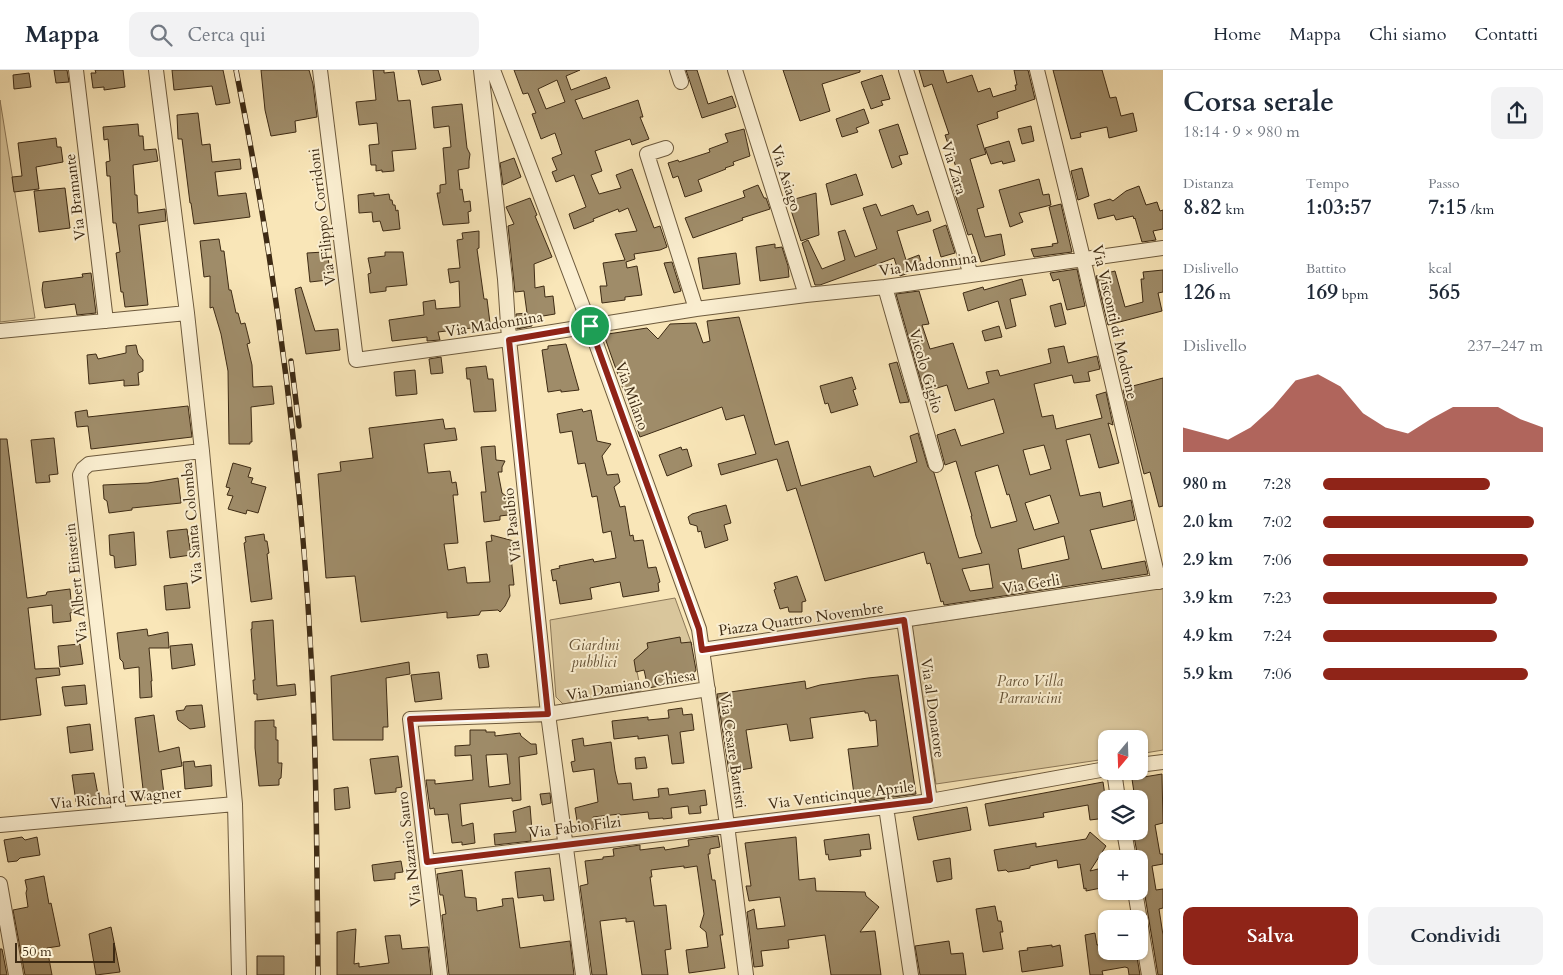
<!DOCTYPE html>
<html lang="it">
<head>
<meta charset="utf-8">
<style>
	:root { --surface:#fff; --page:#f2f2f3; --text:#1f2937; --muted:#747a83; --line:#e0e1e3; --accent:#8f2418 }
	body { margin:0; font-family:Cardo,serif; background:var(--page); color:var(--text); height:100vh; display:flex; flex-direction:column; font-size:19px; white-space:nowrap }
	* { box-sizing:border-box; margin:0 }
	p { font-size:16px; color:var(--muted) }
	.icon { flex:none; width:28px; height:28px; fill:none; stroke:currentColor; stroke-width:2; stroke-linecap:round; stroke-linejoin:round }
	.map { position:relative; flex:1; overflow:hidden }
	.details { display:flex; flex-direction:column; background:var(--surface); width:400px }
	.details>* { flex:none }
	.needle { width:32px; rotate:199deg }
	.buttons { position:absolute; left:1098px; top:660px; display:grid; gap:10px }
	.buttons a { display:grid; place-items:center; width:50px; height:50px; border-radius:10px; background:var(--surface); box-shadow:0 1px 4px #0004; font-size:25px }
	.scale { position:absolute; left:15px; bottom:12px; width:100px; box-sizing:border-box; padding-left:5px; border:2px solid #3e2b14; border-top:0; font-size:14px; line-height:18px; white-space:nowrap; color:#3e2b14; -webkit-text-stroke:4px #fbefd1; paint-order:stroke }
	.pin { position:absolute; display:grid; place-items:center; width:42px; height:42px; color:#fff; margin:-21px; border:2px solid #fff; border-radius:50%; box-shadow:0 1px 5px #0007 }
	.round { display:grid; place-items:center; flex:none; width:52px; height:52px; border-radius:10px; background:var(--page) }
	.headline { display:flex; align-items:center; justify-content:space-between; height:85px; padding:0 20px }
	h1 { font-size:28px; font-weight:800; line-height:38px }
	.stats { display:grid; grid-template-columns:repeat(3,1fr); gap:8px; height:85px; padding:5px 20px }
	.stats div { display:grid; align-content:center }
	.stats b { font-size:21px; font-weight:800 }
	.stats small { font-size:14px; font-weight:400 }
	.stats p { font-size:14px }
	.chart { height:140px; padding:10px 20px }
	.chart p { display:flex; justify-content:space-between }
	.chart svg { width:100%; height:90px; margin-top:5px; fill:var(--accent); opacity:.7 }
	.primary-button { display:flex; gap:10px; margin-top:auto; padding:10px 20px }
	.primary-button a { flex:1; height:58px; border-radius:10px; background:var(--accent); color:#fff; font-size:20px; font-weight:800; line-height:58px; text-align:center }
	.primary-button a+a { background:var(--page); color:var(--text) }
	ul { padding:0 20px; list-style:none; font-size:16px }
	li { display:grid; grid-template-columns:80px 60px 1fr; align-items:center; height:38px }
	li i { height:12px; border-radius:6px; background:var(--accent) }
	header { display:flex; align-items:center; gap:30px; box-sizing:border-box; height:70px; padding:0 25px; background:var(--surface); border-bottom:1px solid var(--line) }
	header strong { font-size:24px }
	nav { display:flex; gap:28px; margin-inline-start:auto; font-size:18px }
	.search { width:350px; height:45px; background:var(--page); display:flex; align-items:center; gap:12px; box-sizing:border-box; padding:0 18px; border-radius:10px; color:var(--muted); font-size:19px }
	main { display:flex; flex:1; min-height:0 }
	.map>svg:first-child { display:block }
</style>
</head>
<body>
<header>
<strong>Mappa</strong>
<div class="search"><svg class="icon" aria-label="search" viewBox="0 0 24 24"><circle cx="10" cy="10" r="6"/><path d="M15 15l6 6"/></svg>Cerca qui</div>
<nav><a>Home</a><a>Mappa</a><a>Chi siamo</a><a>Contatti</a></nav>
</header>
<main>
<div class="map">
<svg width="1163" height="905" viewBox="0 0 1163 905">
	<rect width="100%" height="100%" fill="#f9e6b8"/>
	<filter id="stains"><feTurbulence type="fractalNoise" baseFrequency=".004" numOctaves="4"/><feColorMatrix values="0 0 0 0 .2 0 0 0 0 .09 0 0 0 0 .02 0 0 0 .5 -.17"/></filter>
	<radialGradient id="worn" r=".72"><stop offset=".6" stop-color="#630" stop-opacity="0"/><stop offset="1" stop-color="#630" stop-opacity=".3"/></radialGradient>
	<path fill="#d9c69c" stroke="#8c7858" d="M0,30L35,248L0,252Z
		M1163,518V680L1139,684V669H1106V689L936,714L912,556Z
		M675,528L692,575L645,580L635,592L641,621L563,634L556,627L550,550Z"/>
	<path fill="#9f8c69" stroke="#3e2b14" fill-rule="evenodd" d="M54,0H67L69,12L56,13Z
		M95,0H123L125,17L104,20V17L93,18L91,3H96Z
		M172,0H223L230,33L216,35L212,16L174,20Z
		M261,0H309L313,14L317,47L295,51L296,62L271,66L265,40Z
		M373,0H384V3L394,2L398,31L410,30L416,79L392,81L394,101L382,102V100L376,101V95H371L369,75L379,74L377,53L359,55L356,32L376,30Z
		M418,0H438L441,10L422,15Z
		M514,0H580L566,6L571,20L606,7L610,18L575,30L583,49L638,30L643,47H640L649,69L632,75L630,69L595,81L602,101L591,105L599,124L621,118L616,105L632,99L654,158L660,156L667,177L660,180L634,184L635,189L626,192L627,198L637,196L642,225L625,227V230L602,233L600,216H607L603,193L625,190L615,164L637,161L628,138L619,142L618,139L593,149L594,151L574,159L569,144L586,137L574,105L556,112L552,102L557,100L552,88L562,84L555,63L541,69L532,44L536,43L528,23L523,24ZM557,10L565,32L546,39L538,19Z
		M686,0H697L708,34L732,26L736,37L702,48Z
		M783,0H860V2L822,14L830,41L800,51Z
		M919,0H943L947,13L972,5L978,22L990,18L993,27L1016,20L1015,15H1017L1014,0H1028L1035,29L997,42L998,48L977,55L986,84L970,89L984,137L977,139L985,167L1001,164L1005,185L981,192L972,164L968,165L952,115L961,112L945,65L949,64L932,14L924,17Z
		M1053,0H1102L1110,28L1116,27L1121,46L1133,43L1137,61L1109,68L1107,57L1080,63L1081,67L1071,69Z
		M29,3L31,17L14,19L13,5Z
		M882,5L890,29L881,31L883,35L871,39L861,12Z
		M462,34L467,78L470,84L469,91V98L458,100L460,120L462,119L464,132L470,131L471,141L468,142L469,153L443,155L437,123H440V115L446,114L443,78L451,77L449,56L434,58L432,37Z
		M864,39L869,53L856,58L858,62L842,67L836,49Z
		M198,43L202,75L210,74L212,92L240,89L241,99L215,102L218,126L246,123L250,147L194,154L191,133H190L182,69H178L177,45Z
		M138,54L139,66H143L144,80L156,79L158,91L133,95L135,125H137L138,143L165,139L166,151L139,155L148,235L125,237L123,222H121L116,183L120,182L116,153H113L110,106H107L106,92L110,91L108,69L104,70L103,57Z
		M898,54L908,84L899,86L902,94L892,98L879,60Z
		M1031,56L1034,71L1022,74L1018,59Z
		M744,59L750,86L733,92L734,95L725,98L726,99L698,110L702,121L685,127L678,106L673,108L668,93L678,90L679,92L710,82L709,79L728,72L725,64Z
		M56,68L57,77H61L63,92L36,97L39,119L14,122L12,107L22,106L18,73Z
		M1009,71L1015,91L1003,94L1002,91L991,94L985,78Z
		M514,88L521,107L503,115L500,93Z
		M1082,98L1089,126L1078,130L1071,101Z
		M856,104L863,125L831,135L826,114Z
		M1039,109L1043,125L1049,124L1051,135L1019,143L1023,152L1010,157L999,120Z
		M758,115L764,128H766L770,139L742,148L743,150L693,168L685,148L745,127L743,121Z
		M1139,116L1146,135L1157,132L1160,141L1163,140V159L1153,161L1156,170L1142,172L1135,148L1134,149L1133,146L1116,150L1114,145L1098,149L1094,134L1110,129L1113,131L1126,121Z
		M65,118L70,158L39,162L34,121Z
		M374,123V126L389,124L390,130H392L393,135H395L396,141L398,140L400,159L383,161L380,151L373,152L372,142L359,143L358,125Z
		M816,123L819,165L801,171L788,131Z
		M530,128L537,145L535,146L552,187L534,194L535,218L544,216L545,227L553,226L555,244L531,248L532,256L517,259L516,244L527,243L524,221L515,222L508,156L514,154L506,137Z
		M876,134L881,146L913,135L917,145L928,141L931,151L897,161L906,190L919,185L923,198L900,206L894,188L820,215H815L802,173L808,170L822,199L845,190L838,162L845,160L855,187L877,179L863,138Z
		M1061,134L1072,182L1034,187L1031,179L1053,176L1052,174L1058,173L1049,137Z
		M946,155L955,183L941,187L933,160Z
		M479,161V178L477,179L484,229H487L490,253L480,255L473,261L472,258L438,262L440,270L427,271V267L392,271L389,250L424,245L423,232L435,230L436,239L460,237L459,211L450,213L448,199L460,198L457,170L463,169L462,163Z
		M219,169L221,181H224L229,220H231L236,243H238L241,254L245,253L250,273L247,274L252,295L253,317L272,316L274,334L251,337L252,372H250V374H229L228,301L221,264L213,237L210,238V206L204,207L200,171Z
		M775,174V178L782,177L788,196L789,207L760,211L756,177Z
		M324,182L325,188H328L330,201L327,202L328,210L310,212L307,183Z
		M385,182H403L407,215L386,217V221L370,223L368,204L371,203L368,188L385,186Z
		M736,183L740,214L703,219L698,188Z
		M672,192L681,221L674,223L664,193Z
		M1077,199L1085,236L1067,240L1059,209L1053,211L1050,203Z
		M1163,200V222L1158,223L1162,241L1108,255L1096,206L1115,201L1125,237L1143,232L1141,209H1144L1143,202Z
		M91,203L96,243L77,245L75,234L45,238L42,220L43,212L83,207L82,204Z
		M1022,209L1026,225L1010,229L1016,256L1006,259L998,231L968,241L963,223L983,217L984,220Z
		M301,217L315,261L338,259L340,280L306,284L295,219Z
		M919,221L929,254L922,255L930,279L953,273L968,319L989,313L986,302L998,300L1000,306L1051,293L1048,279L1064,276L1068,293L1097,286L1100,299L1088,302L1090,311L1074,313L1072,305L1034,314L1042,347L1053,345L1056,359L1102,348L1096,325L1106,322L1113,355L1108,353L1119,393L1099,398L1090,364L1066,370L1080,426L1100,422L1103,437L1131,430L1135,450L1090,460L1102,499L1145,491L1148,504L944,535L943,531L941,532L930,493L927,494L924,482L825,511L796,418L787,421L777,389L721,405L718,394L756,384L744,345L726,350L722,337L640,367L605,268L608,264L647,258L658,269L670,254L696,253L703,273L710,271L707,251L739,247L775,375L788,371L801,416L870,396L874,407L917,392L910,366L918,363L928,397L934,403L959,488L982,483L976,466L971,446H972L956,391L945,395L937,365L955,359L961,376L1004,363L994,329L955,341L947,315L924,322L896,224ZM1044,375L1051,399L1030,405L1023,380ZM998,395L1007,425L1009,424L1017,451L991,458L975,402ZM1050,425L1059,453L1034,460L1025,433ZM1064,466L1069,489L1022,499L1018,479ZM989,494L993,518L970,521L962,499Z
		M1061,233L1066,254L1055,257L1050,236Z
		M999,256L1002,267L985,271L982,261Z
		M566,274L579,320L561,322V320L548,322L542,280L548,279V276Z
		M136,275L138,284L143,290V301L138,303L139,315L124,316V310L89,314L87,285L96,284L98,289L126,283V276Z
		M441,287L443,303L431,304L429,289Z
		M897,292L909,332L900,333L889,294Z
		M486,296L488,309H493L496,341L474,342L470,309H467L466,298Z
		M415,300L417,324L396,326L394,302Z
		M852,307L856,319L853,320L858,335L831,343L828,333L825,334L820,316Z
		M1163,308V436L1159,437L1150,402L1144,404L1123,320L1130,319L1129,317Z
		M188,336L192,367L91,379L88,356L77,357L75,342L87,340L88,347Z
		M582,339L583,342L591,340L597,371L611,374L602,386L607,405L618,404L620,412L614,417L620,437L625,436L630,466L633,465L634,471L643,470L648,498L656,497L660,512L658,513L659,521L623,527L620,512L590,518L592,529L560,534L556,510L553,511L551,500L560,498L559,496L593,489L594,492L616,488L611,461L603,463L597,426L592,427L585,393L578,394L572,361L560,363L557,344Z
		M443,349L445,359L455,358L457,370L424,374L428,403L450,401L452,413L456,412L458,425H453L458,473L444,474L448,500L465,497L467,513L490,512L486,472L492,471L491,465L514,471L510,477L514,515H509L510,526L505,536L500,542L498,540L481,541L479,545L447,548V542L361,552L355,506L326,508L318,404L341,401L340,392L373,388L369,358Z
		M54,368L58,404L49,405L50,412L36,413L31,370Z
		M0,369H7L27,528L46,525L47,522L70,519L71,530L74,533V542L70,543L71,551L53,553L52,535L28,538L35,599L59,598L60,605L36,608L41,645L0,650Z
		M495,376L496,390L505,391L502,397V402H498L502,423L510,429L507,434L508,445L500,446V450L484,452L481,422H486L481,377Z
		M681,377L682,380L687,379L692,396L667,406L659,385Z
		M233,393L251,398L248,407L253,408L251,413L266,417L258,443L247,440L246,444L228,439L233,426L227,425L230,418L226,417Z
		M178,408L181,433L132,438V440L109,443L107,431L104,429L103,415L148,413Z
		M726,435L731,453L724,455L728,470L705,478L701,461L698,462L697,456L690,454L688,447L692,444Z
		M187,459L191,485L170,488L167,461Z
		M134,462L136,495L115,498L114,486L110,485L109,465Z
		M264,464L265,471H267L269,483L267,484L272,529L251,532L244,473L246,472L245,467Z
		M797,506L806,531L802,532V542H789L788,537L780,539L774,520L776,519L774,513Z
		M187,513L190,538L166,540L164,516Z
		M273,550L277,616L295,614L296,625L257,630V624H254L253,610H255L251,559H252V552Z
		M147,559L148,566L168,562L169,578H149L152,611H151L152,627L140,628L139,597L124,599L123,592L120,589L117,563Z
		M680,567L681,573L691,572L696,600L691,608L664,611L665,615L648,618L644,600L636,602L634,590L648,578L647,573Z
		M80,574L83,594L60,597L58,576Z
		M192,574L195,595L172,599L170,576Z
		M487,584L489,597L479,598L477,585Z
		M409,592L410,604L386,608L388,657H383V670H333L331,606Z
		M439,602L442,629L415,632L411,605Z
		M898,605L916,724L855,732L848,679L878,676L876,650L870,651L868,643H865V641L810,648L813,668L790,671L787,654L746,660L752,698L729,702L717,624L805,611L806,619L820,615L868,608Z
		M85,615L87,634L65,636L62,617Z
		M202,635L205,657L190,659L178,650L176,641L184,640L186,636Z
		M682,638L683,645L692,644L694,660L680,662L684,693L672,694L668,665L638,669V666L614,669L612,651L648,647V650L669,648L668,640Z
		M154,645L159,682L179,677L182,696L161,700L164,724L144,728L135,648Z
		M274,650V657H276V670H278V693H282L281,708L279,709V715L259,716L255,678V651Z
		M90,654L93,680L70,683L67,657Z
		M470,660H486V662H495V666L520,663L521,666L531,674H536L537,684L519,687L521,730L512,731V728L460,734L462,756L473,753L475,773L462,775V772L452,773L448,744L435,745L434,738L430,739L426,710H435V714L473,710L471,685L455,686V676L470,675ZM507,684L510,714L489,717L486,685Z
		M583,668L584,676L611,672L615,701L618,714L631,713L633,730L659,727L658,719L668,718L669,725L705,720L707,735L700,736L701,743L689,744L688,736L671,738L672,748L663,749V748L649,749L648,742L620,745V744L593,747L594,760L585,756L578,757L575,738L598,732L594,699L573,702L571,692L575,691L572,670Z
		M398,686L402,717L396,718V722L375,724L370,689Z
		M645,687L647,698L636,699L635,688Z
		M194,691L195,697L211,695L212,716L185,719L183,692Z
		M94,703L99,730L76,732L72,705Z
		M1162,704L1163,753L1155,755L1160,784H1163V794L1152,796L1156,820L1163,819V838L1159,839L1163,865V905H1158L1144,820L1139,801V787L1138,788L1133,761H1139V729H1135L1132,709Z
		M1103,712L1106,732V748L1090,750L1088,735L1043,743L1044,747L989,756L985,734Z
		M348,717L350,738L335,740L334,719Z
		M550,723L551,733L542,735L540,724Z
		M530,736L532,761H530L531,771L495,775L494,764L516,762L513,741Z
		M967,737L971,760L918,770L913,747Z
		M1090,762L1106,776L1090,801L1106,797V817L1086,821V818L1084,819L1080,794L1058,798L1057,790L1030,796V798L1020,800L1008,802L1006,800L998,801L994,780L1036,773V777L1086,769Z
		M869,764L871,779L860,780L861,786L829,790L828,784L826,785L824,770Z
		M718,766L720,777L710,779V784H708L712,810H715L723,865H720L725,898L689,903L686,880L708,877L706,862L700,857L704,844L697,796L684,798V796L651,800L652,807H650L654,836L666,835L671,879L665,880L668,905H642L634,851L626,852V848L600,851L607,905H592L580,816L588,814L585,791L603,789V787L614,786L613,779L640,775V780L664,777L665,780L689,776L688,770Z
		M22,767L25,770L37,767L40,785L20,788L17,791L8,792L4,770Z
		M796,767L799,810L815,808L816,821L865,822L866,826L879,837L860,862L875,861L881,905H831L825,865L788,870L789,878L761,881L763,896L754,897L747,842L754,839L757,859L785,856L780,827L749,831L746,816H751L745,773Z
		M950,788L952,809L937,812L933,791Z
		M401,791L403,802L395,803V809L374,811L372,795Z
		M550,798L554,830L544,831L543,825L518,828L515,802Z
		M462,800L465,827L476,828L477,841L503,836L502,829L513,828L520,878L570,871L574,905H449L442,845L446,844L443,825H440L437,804Z
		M44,806L49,834L51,833L60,876L47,878L52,905H25L13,840L28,837L26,823L27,819L25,810Z
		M995,836L998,851H1001L1003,862H1000L1003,879L983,882L976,839Z
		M111,857L120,902L96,905L89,864Z
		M356,859L354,894L359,893V897L389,893L385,866L400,865L402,879L428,877L431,905H337V862Z
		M1095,863L1097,875L1106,874V881H1136L1140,905H1129L1128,898L1125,897L1102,901L1103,905H1090L1085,865Z
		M949,871L951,884L963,883L966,905H920L915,876Z
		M1052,875V877L1060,875L1063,896L1022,902L1019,881L1028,880L1027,878Z
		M0,879H2L7,905H0Z
		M257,886H284V905H257Z"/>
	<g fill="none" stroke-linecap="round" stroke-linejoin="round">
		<g stroke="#6d5a3d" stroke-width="16">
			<path id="minor" d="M76,0L106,251
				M156,0L187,243L202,381L235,734L239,905
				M320,0L356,290L509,269L696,239L806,225L885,217L1163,178
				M481,0L505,209L509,269L548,644L583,905
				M493,0L584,240L699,559L727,755L746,905
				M677,0L681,12
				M735,0L806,225
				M906,0L971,205
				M1037,0L1083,188L1159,512
				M666,78L647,84L696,239
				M885,217L936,395
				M0,261L187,243
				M904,550L930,731
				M702,580L1163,511
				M1139,695L1163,692
				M1114,701L1118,729
				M886,737L911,905
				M119,744L80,405L83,399L89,394L202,381
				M0,755L235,734
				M1124,761L1129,789
				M427,792L886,737L930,731L1106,699
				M0,814L16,905
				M1135,821L1149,905
				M440,905L410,649L548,644L708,619"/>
		</g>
		<use href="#minor" stroke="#fbefd1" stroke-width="14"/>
		<g stroke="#3e2b14" stroke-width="5.5">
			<path id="rail" d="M236,0C276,199 302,401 312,603C317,704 317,804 318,905
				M291,291L299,356"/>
		</g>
		<use href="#rail" stroke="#fbefd1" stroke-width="4" stroke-dasharray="11" stroke-linecap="butt"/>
	</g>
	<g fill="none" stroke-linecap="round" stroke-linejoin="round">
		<g stroke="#fff" stroke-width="10">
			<path id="route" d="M590,256L699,559L702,580L904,550L930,730L427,792L410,649L548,644L509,270Z"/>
		</g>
		<use href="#route" stroke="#8f2418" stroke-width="6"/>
	</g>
	<g text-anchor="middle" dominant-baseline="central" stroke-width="4" stroke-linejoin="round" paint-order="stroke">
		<g font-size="15" fill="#3e2b14" stroke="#fbefd1">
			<text transform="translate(954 98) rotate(73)">Via Zara</text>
			<text transform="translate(786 108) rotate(72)">Via Asiago</text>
			<text transform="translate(75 127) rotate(-97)">Via Bramante</text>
			<text transform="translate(322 147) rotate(-97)">Via Filippo Corridoni</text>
			<text transform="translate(928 194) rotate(-8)">Via Madonnina</text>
			<text transform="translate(1115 252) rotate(77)">Via Visconti di Modrone</text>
			<text transform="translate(494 254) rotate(-9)">Via Madonnina</text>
			<text transform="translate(926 301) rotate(74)">Vicolo Giglio</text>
			<text transform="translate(632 326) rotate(70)">Via Milano</text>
			<text transform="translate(192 453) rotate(-95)">Via Santa Colomba</text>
			<text transform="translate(512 455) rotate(-96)">Via Pasubio</text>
			<text transform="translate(76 513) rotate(-96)">Via Albert Einstein</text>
			<text transform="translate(1031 514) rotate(-9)">Via Gerli</text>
			<text transform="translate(801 549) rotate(-8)">Piazza Quattro Novembre</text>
			<text transform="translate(631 615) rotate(-9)">Via Damiano Chiesa</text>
			<text transform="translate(933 638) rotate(82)">Via al Donatore</text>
			<text transform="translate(733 681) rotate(82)">Via Cesare Battisti</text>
			<text transform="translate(841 725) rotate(-7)">Via Venticinque Aprile</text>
			<text transform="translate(116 728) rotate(-5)">Via Richard Wagner</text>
			<text transform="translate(575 757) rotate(-7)">Via Fabio Filzi</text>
			<text transform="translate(409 779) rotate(-97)">Via Nazario Sauro</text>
		</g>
		<g font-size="15" font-style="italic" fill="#655236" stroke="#fbefd1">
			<text x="594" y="575">Giardini<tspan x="594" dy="17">pubblici</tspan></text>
			<text x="1030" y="611">Parco Villa<tspan x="1030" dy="17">Parravicini</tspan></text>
		</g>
	</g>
	<rect width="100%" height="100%" filter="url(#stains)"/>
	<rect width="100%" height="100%" fill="url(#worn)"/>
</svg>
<div class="buttons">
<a><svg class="needle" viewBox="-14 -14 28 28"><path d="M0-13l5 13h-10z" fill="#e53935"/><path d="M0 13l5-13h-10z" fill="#747a83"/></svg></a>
<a><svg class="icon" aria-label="layers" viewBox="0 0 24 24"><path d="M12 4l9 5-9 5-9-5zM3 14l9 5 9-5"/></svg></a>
<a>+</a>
<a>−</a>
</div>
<div class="scale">50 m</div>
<div class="pin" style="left:590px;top:256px;background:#1e9e55"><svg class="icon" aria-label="arrive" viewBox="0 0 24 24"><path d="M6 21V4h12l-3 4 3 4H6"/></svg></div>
</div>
<section class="details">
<div class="headline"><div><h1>Corsa serale</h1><p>18:14 · 9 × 980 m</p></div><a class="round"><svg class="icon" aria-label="share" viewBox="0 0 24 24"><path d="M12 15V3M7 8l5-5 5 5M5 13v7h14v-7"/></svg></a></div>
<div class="stats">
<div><p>Distanza</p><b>8.82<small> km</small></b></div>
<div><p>Tempo</p><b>1:03:57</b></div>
<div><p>Passo</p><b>7:15<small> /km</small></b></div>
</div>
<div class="stats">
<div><p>Dislivello</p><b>126<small> m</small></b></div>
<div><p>Battito</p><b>169<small> bpm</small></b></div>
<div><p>kcal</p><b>565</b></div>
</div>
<div class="chart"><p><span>Dislivello</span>237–247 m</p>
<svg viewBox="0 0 160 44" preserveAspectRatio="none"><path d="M0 44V32L10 35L20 38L30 32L40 22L50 9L60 6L70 12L80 25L90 32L100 35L110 28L120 22L130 22L140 22L150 28L160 32V44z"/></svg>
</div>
<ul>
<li><b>980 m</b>7:28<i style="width:76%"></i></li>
<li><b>2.0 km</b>7:02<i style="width:96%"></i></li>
<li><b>2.9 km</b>7:06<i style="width:93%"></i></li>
<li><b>3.9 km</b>7:23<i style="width:79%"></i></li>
<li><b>4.9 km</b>7:24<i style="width:79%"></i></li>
<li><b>5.9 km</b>7:06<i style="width:93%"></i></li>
</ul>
<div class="primary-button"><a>Salva</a><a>Condividi</a></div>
</section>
</main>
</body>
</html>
